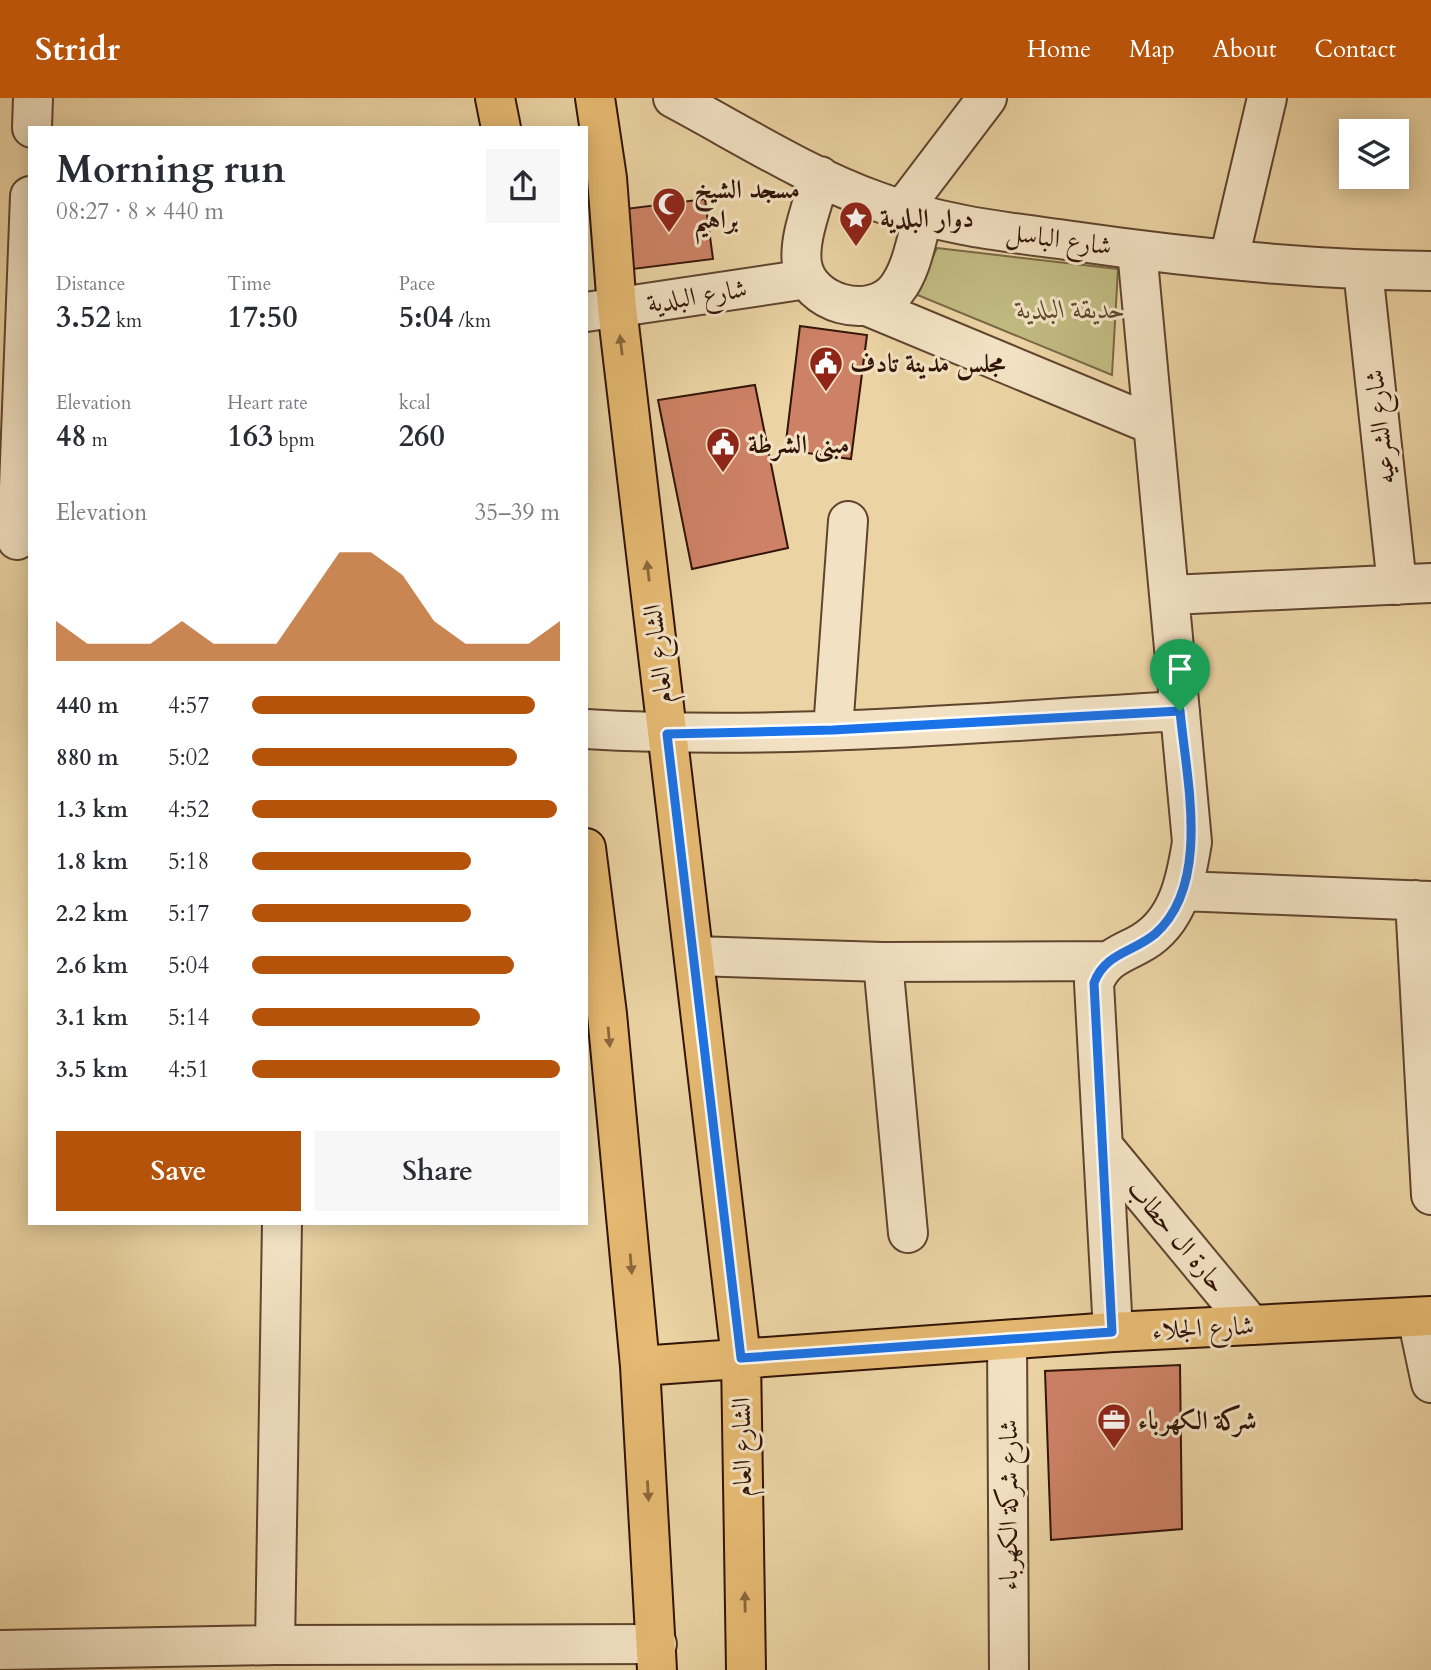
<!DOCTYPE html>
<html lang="en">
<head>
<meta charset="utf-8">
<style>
	:root { --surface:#fff; --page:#f7f7f7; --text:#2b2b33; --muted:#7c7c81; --accent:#b45309 }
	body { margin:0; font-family:Cardo,Amiri,serif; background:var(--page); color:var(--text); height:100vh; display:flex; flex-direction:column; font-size:26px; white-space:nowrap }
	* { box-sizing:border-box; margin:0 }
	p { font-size:23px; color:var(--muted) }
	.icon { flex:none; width:38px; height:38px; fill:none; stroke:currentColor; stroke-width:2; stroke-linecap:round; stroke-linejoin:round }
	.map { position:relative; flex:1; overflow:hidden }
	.drawer { position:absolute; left:28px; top:28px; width:560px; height:1099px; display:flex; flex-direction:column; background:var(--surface); border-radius:0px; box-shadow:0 4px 18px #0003 }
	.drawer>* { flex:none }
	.fabs { position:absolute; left:1339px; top:21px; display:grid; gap:14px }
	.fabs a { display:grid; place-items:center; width:70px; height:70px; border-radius:0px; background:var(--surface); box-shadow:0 4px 18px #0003; font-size:35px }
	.pin { position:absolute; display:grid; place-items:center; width:60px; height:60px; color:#fff; margin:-72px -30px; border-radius:50% 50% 50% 0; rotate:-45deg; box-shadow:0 0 7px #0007 }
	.pin .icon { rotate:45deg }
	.round { display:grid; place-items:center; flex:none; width:74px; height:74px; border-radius:0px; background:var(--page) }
	.overview { display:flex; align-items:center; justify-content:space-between; height:119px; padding:0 28px }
	h1 { font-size:38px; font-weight:800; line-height:52px }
	.figures { display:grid; grid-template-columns:repeat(3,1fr); gap:10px; height:119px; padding:7px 28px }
	.figures div { display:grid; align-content:center }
	.figures b { font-size:30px; font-weight:800 }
	.figures small { font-size:19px; font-weight:400 }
	.figures p { font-size:19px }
	.chart { height:196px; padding:14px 28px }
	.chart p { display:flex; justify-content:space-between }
	.chart svg { width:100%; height:126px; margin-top:7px; fill:var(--accent); opacity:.7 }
	.primary-button { display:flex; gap:14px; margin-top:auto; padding:14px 28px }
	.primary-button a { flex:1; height:80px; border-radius:0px; background:var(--accent); color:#fff; font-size:28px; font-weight:800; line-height:80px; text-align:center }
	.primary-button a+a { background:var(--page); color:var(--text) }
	ul { padding:0 28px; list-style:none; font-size:23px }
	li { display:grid; grid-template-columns:112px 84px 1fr; align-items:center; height:52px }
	li i { height:18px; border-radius:9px; background:var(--accent) }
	header { display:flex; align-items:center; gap:42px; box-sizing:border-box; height:98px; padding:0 35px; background:var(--accent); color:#fff }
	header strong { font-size:33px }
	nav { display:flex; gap:38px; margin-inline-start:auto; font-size:24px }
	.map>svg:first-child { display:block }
</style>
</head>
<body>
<header>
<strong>Stridr</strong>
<nav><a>Home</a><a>Map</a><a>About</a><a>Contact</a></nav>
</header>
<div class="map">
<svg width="1431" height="1572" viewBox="0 0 1431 1572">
	<rect width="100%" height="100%" fill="#ebd3a3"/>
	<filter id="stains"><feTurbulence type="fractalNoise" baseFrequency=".00286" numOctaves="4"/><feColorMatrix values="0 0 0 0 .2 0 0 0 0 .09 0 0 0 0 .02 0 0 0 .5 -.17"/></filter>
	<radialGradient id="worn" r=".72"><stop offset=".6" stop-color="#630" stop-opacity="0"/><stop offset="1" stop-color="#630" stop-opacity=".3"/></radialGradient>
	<path fill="#c0ba80" stroke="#796744" stroke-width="2" d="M937,150L1118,171L1112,277L915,196Z"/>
	<path fill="#cd8166" stroke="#321407" stroke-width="2" d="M705,101L713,161L633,171L625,111Z
		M800,228L867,237L851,361L785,352Z
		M755,287L788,450L692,471L658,302Z
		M1180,1267L1182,1431L1051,1442L1045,1273Z"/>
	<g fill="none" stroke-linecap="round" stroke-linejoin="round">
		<g stroke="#60442e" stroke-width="42">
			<path id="minor" d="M673,0C739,35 806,78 876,103C939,127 1006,134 1073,143C1191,160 1311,172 1431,173
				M32,30L33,0
				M820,78C814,104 798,140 802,166C808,206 870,223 896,192C912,172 916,142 923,118
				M902,112L987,0
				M1229,161L1267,0
				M1363,172L1397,487
				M867,208L1153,327
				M586,214L807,181
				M17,442L30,98
				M1170,497L1431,485
				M586,631C783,643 983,624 1180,613
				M833,632L848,423
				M1182,793L1431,803
				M1415,802L1431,1097
				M695,858L883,864L1106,863
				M883,864L908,1135
				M1103,1048L1251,1227
				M1417,1219L1431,1285
				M1113,1234L1094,885C1104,859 1121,857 1143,844C1178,823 1186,782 1192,744L1137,152
				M1007,1242L1009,1572
				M275,1547L282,1125
				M0,1552L275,1547L657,1546"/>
		</g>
		<g stroke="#321407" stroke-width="42">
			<path id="major" d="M495,0L501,30
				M595,0L607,80L617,210L741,1260L746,1572
				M586,750L607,916L640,1268L657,1572
				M640,1268L1113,1234L1431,1218"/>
		</g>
		<use href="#minor" stroke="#f2e2c3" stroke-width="38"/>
		<use href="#major" stroke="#e6ba72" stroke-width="38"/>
	</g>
	<defs><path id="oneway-solid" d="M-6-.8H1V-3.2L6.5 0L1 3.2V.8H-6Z" transform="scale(1.75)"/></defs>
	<g fill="#8c673c">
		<use href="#oneway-solid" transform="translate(621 247) rotate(-97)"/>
		<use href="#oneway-solid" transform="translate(648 473) rotate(-97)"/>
		<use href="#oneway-solid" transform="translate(609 939) rotate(85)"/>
		<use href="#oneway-solid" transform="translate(631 1166) rotate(85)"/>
		<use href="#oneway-solid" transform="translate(648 1393) rotate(87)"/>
		<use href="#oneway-solid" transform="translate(745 1504) rotate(-91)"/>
	</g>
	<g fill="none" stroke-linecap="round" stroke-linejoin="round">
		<g stroke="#fff" stroke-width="14">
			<path id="route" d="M1180,613C1186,679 1212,786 1155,836C1132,855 1105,855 1094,885L1112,1234L741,1260L667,636L833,632Z"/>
		</g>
		<use href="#route" stroke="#1a73e8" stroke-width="9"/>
	</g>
	<defs>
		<g id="mosque-pin" transform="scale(1.75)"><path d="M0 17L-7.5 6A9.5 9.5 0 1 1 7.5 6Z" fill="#8f2418" stroke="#f2e2c3"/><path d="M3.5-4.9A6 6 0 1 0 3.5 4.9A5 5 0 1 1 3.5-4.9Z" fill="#fff"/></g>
		<g id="sight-pin" transform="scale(1.75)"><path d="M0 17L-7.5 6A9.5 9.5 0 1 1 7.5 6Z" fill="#8f2418" stroke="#f2e2c3"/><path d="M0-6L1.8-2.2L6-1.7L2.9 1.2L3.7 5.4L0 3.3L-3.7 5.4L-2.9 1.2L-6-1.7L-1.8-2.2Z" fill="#fff"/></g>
		<g id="civic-pin" transform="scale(1.75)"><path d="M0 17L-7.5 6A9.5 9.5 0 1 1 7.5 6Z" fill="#8f2418" stroke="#f2e2c3"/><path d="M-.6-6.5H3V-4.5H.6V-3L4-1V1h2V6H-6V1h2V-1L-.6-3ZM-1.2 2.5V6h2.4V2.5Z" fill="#fff"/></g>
		<g id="office-pin" transform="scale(1.75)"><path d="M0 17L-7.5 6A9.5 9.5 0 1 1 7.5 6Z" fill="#8f2418" stroke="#f2e2c3"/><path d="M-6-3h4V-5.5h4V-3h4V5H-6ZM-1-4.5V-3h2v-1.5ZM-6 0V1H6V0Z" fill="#fff"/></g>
	</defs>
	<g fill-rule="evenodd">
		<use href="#mosque-pin" x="669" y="106"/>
		<use href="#sight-pin" x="856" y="120"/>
		<use href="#civic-pin" x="826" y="265"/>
		<use href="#civic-pin" x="723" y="346"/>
		<use href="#office-pin" x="1114" y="1322"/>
	</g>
	<g text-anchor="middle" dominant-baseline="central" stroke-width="6" stroke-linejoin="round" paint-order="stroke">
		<g font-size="26" font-weight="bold" fill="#321407" stroke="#f2e2c3" text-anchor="start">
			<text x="694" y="91">مسجد الشيخ<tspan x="694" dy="30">براهيم</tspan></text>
			<text x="880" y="120">دوار البلدية</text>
			<text x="850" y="265">مجلس مدينة تادف</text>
			<text x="748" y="346">مبنى الشرطة</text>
			<text x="1138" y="1322">شركة الكهرباء</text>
		</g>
		<g font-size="26" fill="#321407" stroke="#f2e2c3">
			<text transform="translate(1059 141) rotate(8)">شارع الباسل</text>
			<text transform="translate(697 198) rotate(-9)">شارع البلدية</text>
			<text transform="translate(1380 329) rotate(-96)">شارع الشرعيه</text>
			<text transform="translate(658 556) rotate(-97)">الشارع العام</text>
			<text transform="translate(1177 1138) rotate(50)">حارة ال حطاب</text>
			<text transform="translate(1203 1230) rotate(-3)">شارع الجلاء</text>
			<text transform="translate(742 1349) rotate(-91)">الشارع العام</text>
			<text transform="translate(1008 1407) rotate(-90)">شارع شركة الكهرباء</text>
		</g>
		<g font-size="26" font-style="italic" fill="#5d462b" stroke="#f2e2c3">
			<text x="1071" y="211">حديقة البلدية</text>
		</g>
	</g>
	<rect width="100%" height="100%" filter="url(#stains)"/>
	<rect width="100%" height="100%" fill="url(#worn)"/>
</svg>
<div class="fabs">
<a><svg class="icon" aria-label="layers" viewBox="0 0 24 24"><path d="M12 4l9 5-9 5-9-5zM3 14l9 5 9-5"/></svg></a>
</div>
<div class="pin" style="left:1180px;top:613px;background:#1e9e55"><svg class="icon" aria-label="arrive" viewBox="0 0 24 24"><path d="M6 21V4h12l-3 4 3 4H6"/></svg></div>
<section class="drawer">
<div class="overview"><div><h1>Morning run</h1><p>08:27 · 8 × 440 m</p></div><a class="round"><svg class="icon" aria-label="share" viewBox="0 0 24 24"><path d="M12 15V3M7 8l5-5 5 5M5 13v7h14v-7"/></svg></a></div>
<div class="figures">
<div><p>Distance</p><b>3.52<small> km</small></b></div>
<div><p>Time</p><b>17:50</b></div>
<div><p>Pace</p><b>5:04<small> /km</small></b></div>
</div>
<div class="figures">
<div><p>Elevation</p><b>48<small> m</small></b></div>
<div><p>Heart rate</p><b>163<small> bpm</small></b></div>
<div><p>kcal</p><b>260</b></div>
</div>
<div class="chart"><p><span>Elevation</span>35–39 m</p>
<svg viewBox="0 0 160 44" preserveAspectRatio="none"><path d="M0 44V30L10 38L20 38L30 38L40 30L50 38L60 38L70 38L80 22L90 6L100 6L110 14L120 30L130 38L140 38L150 38L160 30V44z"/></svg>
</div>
<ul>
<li><b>440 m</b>4:57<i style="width:92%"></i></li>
<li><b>880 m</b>5:02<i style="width:86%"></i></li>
<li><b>1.3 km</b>4:52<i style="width:99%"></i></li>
<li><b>1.8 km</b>5:18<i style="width:71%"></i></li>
<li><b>2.2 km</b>5:17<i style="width:71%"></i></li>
<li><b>2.6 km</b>5:04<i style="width:85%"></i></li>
<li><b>3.1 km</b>5:14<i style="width:74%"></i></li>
<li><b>3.5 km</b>4:51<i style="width:100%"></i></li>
</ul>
<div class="primary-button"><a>Save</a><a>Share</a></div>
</section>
</div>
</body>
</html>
